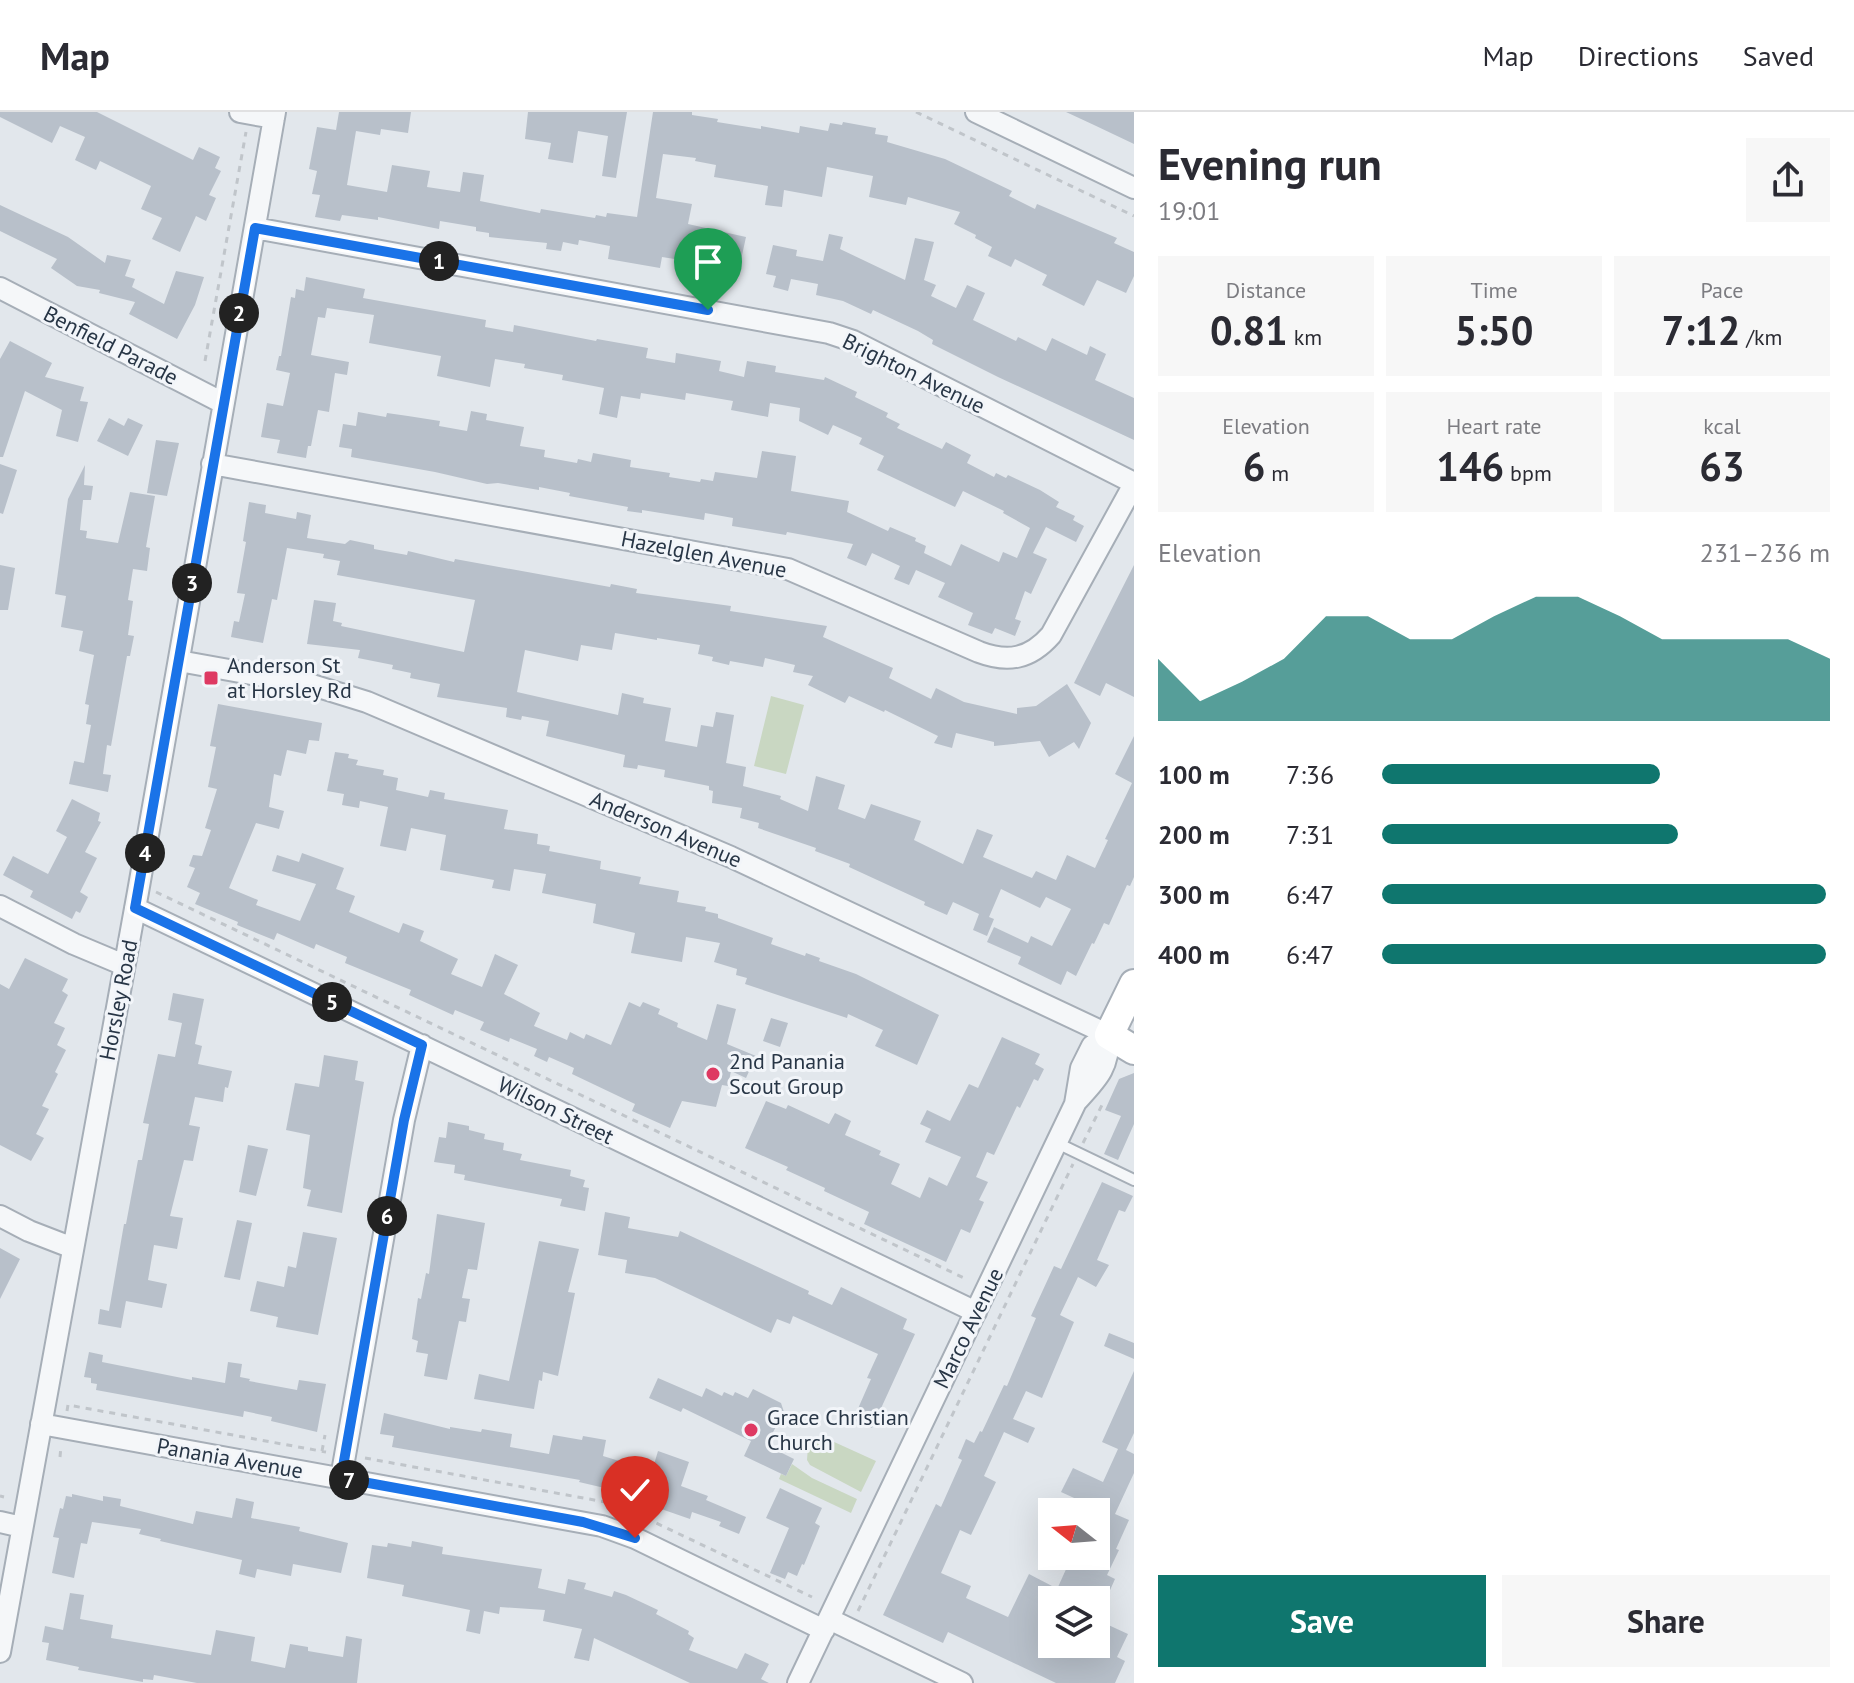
<!DOCTYPE html>
<html lang="en">
<head>
<meta charset="utf-8">
<style>
	:root { --surface:#fff; --page:#f7f7f7; --text:#2b2b33; --muted:#7c7c81; --line:#e1e1e2; --accent:#0f766e }
	body { margin:0; font-family:"PT Sans",sans-serif; background:var(--page); color:var(--text); height:100vh; display:flex; flex-direction:column; font-size:30px; white-space:nowrap }
	* { box-sizing:border-box; margin:0 }
	p { font-size:26px; color:var(--muted) }
	.icon { flex:none; width:44px; height:44px; fill:none; stroke:currentColor; stroke-width:2; stroke-linecap:round; stroke-linejoin:round }
	.map { position:relative; flex:1; overflow:hidden }
	.drawer { display:flex; flex-direction:column; background:var(--surface); width:720px }
	.drawer>* { flex:none }
	.needle { width:52px; rotate:287deg }
	.tools { position:absolute; left:1038px; top:1386px; display:grid; gap:16px }
	.tools a { display:grid; place-items:center; width:72px; height:72px; border-radius:0px; background:var(--surface); box-shadow:0 8px 32px #0002; font-size:40px }
	.pin { position:absolute; display:grid; place-items:center; width:68px; height:68px; color:#fff; margin:-82px -34px; border-radius:50% 50% 50% 0; rotate:-45deg; box-shadow:0 0 8px #0007 }
	.pin .icon { rotate:45deg }
	.km { position:absolute; width:40px; height:40px; margin:-20px; border-radius:50%; background:#222; color:#fff; font-size:22px; line-height:40px; text-align:center }
	.round { display:grid; place-items:center; flex:none; width:84px; height:84px; border-radius:0px; background:var(--page) }
	.summary { display:flex; align-items:center; justify-content:space-between; height:136px; padding:0 24px }
	h1 { font-size:44px; font-weight:800; line-height:60px }
	.metrics { display:grid; grid-template-columns:repeat(3,1fr); gap:12px; height:136px; padding:8px 24px }
	.metrics div { display:grid; align-content:center; border-radius:0px; background:var(--page); text-align:center }
	.metrics b { font-size:40px; font-weight:800 }
	.metrics small { font-size:22px; font-weight:400 }
	.metrics p { font-size:22px }
	.chart { height:224px; padding:16px 24px }
	.chart p { display:flex; justify-content:space-between }
	.chart svg { width:100%; height:144px; margin-top:8px; fill:var(--accent); opacity:.7 }
	.primary-button { display:flex; gap:16px; margin-top:auto; padding:16px 24px }
	.primary-button a { flex:1; height:92px; border-radius:0px; background:var(--accent); color:#fff; font-size:32px; font-weight:800; line-height:92px; text-align:center }
	.primary-button a+a { background:var(--page); color:var(--text) }
	ul { padding:0 24px; list-style:none; font-size:26px }
	li { display:grid; grid-template-columns:128px 96px 1fr; align-items:center; height:60px }
	li i { height:20px; border-radius:10px; background:var(--accent) }
	header { display:flex; align-items:center; gap:48px; box-sizing:border-box; height:112px; padding:0 40px; background:var(--surface); border-bottom:2px solid var(--line) }
	header strong { font-size:38px }
	nav { display:flex; gap:44px; margin-inline-start:auto; font-size:28px }
	main { display:flex; flex:1; min-height:0 }
	.map>svg:first-child { display:block }
</style>
</head>
<body>
<header>
<strong>Map</strong>
<nav><a>Map</a><a>Directions</a><a>Saved</a></nav>
</header>
<main>
<div class="map">
<svg width="1134" height="1571" viewBox="0 0 1134 1571">
	<rect width="100%" height="100%" fill="#e2e7ec"/>
	<path fill="#c9d7c2" d="M771,584L804,593L786,662L754,654Z
		M819,1326L832,1329L876,1349L861,1380L810,1353L807,1348L808,1334Z
		M792,1352L812,1366L857,1387L851,1401L779,1367L781,1362L786,1364Z"/>
	<path fill="#b8c0ca" d="M0,0H97L193,48L199,35L220,45L215,56L221,59L209,83L216,86L206,109L196,104L180,140L152,127L162,106L141,97L151,74L100,49L96,58L75,48L85,25L60,14L52,31L0,5Z
		M339,0H411L408,21L381,17L380,23L356,19L347,73L387,80L392,53L430,59L427,75L460,80L463,60L484,63L480,89L540,101L541,97L595,106L596,103L606,105L607,101L637,105L653,0H692V3L718,7L717,10L761,17V14L799,21L800,14L828,19L830,11L842,13L843,10L876,16L875,22L888,24L887,30L945,47L1012,79L1009,84L1035,97L1037,92L1117,126L1114,131L1134,140V164L1126,181L1097,168L1084,194L1042,173L1047,163L1015,147L1011,155L988,144L992,135L975,126L976,123L954,112L960,100L908,85L906,93L869,85L873,64L827,55L822,85L784,78L782,95L765,93L768,74L714,65L716,53L695,49L696,46L663,42L656,86L692,92L688,112L746,125L739,157L729,155L727,167L692,160L693,150L662,145L660,156L608,147L610,134L579,128L578,133L563,130L561,139L546,137L547,131L489,125V121L476,119V115L440,109L439,117L378,105V108L342,103L340,109L315,105L320,83L312,82L317,59L309,57L317,15L336,18Z
		M528,0H627L616,66L602,64L608,24L578,19L573,51L548,47L551,31L525,27Z
		M1066,0H1134V32L1094,13Z
		M0,93L68,125L105,151L107,143L131,148L125,164L135,167L132,175L164,192L176,159L204,165L195,193L177,227L129,202L135,190L99,181L100,178L77,174L51,156L57,147L0,119Z
		M829,122L843,125L840,137L905,168L915,126L934,130L924,168L936,173L931,184L956,196L967,173L985,181L973,208L1016,229L1018,225L1046,239L1052,226L1087,243L1090,234L1106,242L1095,268L1134,286V328L998,265L932,232L933,228L918,219L873,198L871,202L843,189L816,183L818,172L791,167L788,179L773,175L776,164L766,162L773,133L797,138L796,144L823,149Z
		M306,165L365,177L363,186L486,208L485,215L513,220L514,213L596,229L597,227L648,236L646,246L675,251L676,241L721,249L719,259L744,265L747,249L776,254L775,260L824,268L825,265L857,280L855,285L888,301L886,305L900,312L897,316L942,337L946,330L971,343L967,351L994,365L996,361L1006,366L1008,363L1040,378L1059,390L1056,395L1075,404L1073,408L1084,414L1076,430L1046,415L1033,441L1047,447L1031,482L1025,479L1015,507L1021,509L1015,524L995,516L992,522L968,513L973,501L938,485L945,471L916,458L909,473L894,467L900,454L872,441L866,454L847,446L853,432L787,420L786,423L732,414L733,406L705,401L704,408L642,398V401L627,399L628,395L569,384L570,381L539,375V378L498,371L487,372L435,360L351,345L352,337L339,335L343,312L356,314L358,300L386,305L387,301L408,304L440,309L439,314L467,319L471,299L487,302L486,308L524,315L520,334L545,338L544,345L577,351L578,347L591,350L593,341L631,348L630,355L670,361L669,365L700,370L701,367L713,369L715,360L757,366L762,339L796,344L791,379L849,389L847,400L888,419L890,415L916,426L915,429L926,434L924,441L951,454L961,432L999,450L1003,440L1017,446L1030,416L1003,401L1004,399L963,379L955,395L877,358L884,344L859,332L862,326L833,313L828,323L799,309L800,296L770,291L768,305L731,298L733,289L686,281L685,288L641,281L640,287L621,284L617,306L599,302L604,276L562,268L563,263L524,256L525,252L495,247L490,275L437,264L441,244L369,231L374,203L327,196L325,206L318,205L311,243L349,250L347,263L335,261L329,300L318,298L311,334H308L306,346L277,341L280,328L261,325L267,291L283,294L290,261L276,258L279,244H281L291,185L295,186L296,177L304,179Z
		M10,229L52,251L45,265L84,275L80,289L88,290L78,330L56,324L62,298L25,279L3,345H0V247Z
		M109,306L124,314L128,306L143,313L128,344L97,329Z
		M156,328L179,331L167,384L147,381Z
		M0,352L17,358L3,402L0,401Z
		M85,353L84,373L93,374L91,388H83L80,418L87,419L86,426L118,431L130,380L155,384L146,435L150,436L147,459L133,457L128,488L133,489L128,523L134,524L130,544H127L111,634L107,633L103,662L111,663L108,680L69,672L74,649L84,651L91,613L86,612L89,593L85,592L94,543L79,539L83,519L61,515L66,484L55,482L68,387Z
		M249,390L266,393L265,401L296,407L297,400L311,403L307,426L345,432L350,428L374,433V437L407,443L408,439L454,450L455,447L610,475L611,472L637,477L636,481L731,494L730,499L827,514L823,525L893,556L889,566L931,587L936,576L964,590L1017,602V596L1036,594L1067,572L1091,611L1079,637L1074,630L1049,645L1040,629L994,634V630L956,621L952,636L934,631L938,624L885,598L884,600L849,584L845,591L808,573L813,564L793,560L795,553L765,546L763,555L730,549L729,553L712,549L713,545L698,542L700,533L657,526V528L615,521L612,538L581,533L578,549L525,538L517,580L618,603L622,581L644,586L643,591L671,596L665,629L697,635L701,613L713,615L716,600L734,603L726,651L746,655L743,674L781,684L780,687L808,699L816,664L845,673L838,697L865,707L871,692L921,709L914,728L963,752L977,717L993,723L983,745L1032,766L1036,759L1056,768L1067,743L1095,756L1108,728L1105,727L1132,671L1115,662L1134,624V765L1130,774L1127,773L1109,813L1104,811L1094,832L1092,831L1076,864L1067,859L1061,873L1018,852L1021,845L987,830L994,815L1028,831L1031,824L1052,834L1071,797L1046,785L1040,796L1001,777L989,805L994,807L987,824L973,818L979,802L953,790L947,803L924,793L925,790L849,755L850,752L815,739L816,736L758,716L759,711L740,706L742,696L712,691L713,679L709,678V674L664,665L665,658L638,653L637,657L623,655L625,643L546,624L549,609L522,604L521,608L506,605L507,596L437,585L440,572L410,566L411,561L392,557L393,553L358,546L360,538L307,532L314,488L336,491L333,509L342,511L341,514L464,540L475,488L337,463L340,449L323,446L324,442L287,436L277,488L272,487L263,531L231,525L234,509L239,510L245,482L237,481L246,430L243,429Z
		M0,453L15,456L8,498H0Z
		M1134,453V585L1106,571L1100,584L1074,571Z
		M218,592L322,611L319,629L309,628L306,642L287,638L281,664L274,662L269,695L284,699L279,717L256,711L229,776L258,788L256,793L300,809L316,772L272,759L277,743L299,750L302,741L344,756L336,777L355,784L349,800L399,821L403,811L424,819L420,829L458,847L451,862L482,875L495,842L518,853L504,882L540,901L534,914L567,928L570,920L584,927L586,922L611,933L629,890L640,895L643,890L660,897L658,902L678,911L677,915L707,928L717,892L736,897L727,932L756,944L746,966L731,959L728,974L722,973L716,995L682,989L670,1016L632,999L635,992L572,962L574,956L549,945L547,950L534,944L537,937L510,926L509,930L480,918L484,910L455,898L453,903L409,883L411,878L345,851L347,845L316,832L314,837L277,821L274,828L237,813L238,810L195,792L200,781L187,775L195,756L189,754L193,743L202,744L211,718L205,716L217,677L208,675L216,635L210,634Z
		M335,640L349,642L348,646L358,648L356,653L384,658L383,663L398,666L396,678L428,685L430,678L445,681L444,687L508,698L504,717L538,722L537,732L550,734L549,739L601,749L600,757L641,765L639,772L679,779L677,790L706,795L705,799L718,802V806L773,826L771,832L805,844L806,841L820,846L819,849L856,862L939,903L917,953L875,934L883,918L848,902L847,906L745,872L747,866L736,863L737,857L714,850L720,831L686,825L682,850L631,841L635,821L593,811L596,792L542,781L546,762L514,757L510,779L492,776L494,768L440,758L446,723L411,716L406,739L380,734L388,695L360,689L359,696L342,693L344,682L327,679Z
		M72,687L100,701L98,709L101,710L85,740L97,746L80,780L88,785L80,801L76,799L72,807L30,785L33,779L3,763L13,744L48,762L67,725L56,719Z
		M25,846L68,867L62,879L68,883L54,911L65,916L57,933L66,938L55,960L58,962L42,994L49,997L36,1022L44,1026L31,1049L0,1033V872L9,877Z
		M173,881L204,887L195,932L202,934L198,952L232,959L228,976L225,975L223,990L195,985L189,1013L200,1015L193,1049L184,1048L170,1104L183,1106L177,1137L154,1133L148,1168L167,1172L162,1196L126,1189L121,1216L98,1212L100,1197L109,1199L124,1112H126L138,1048H142L149,1012L143,1011L158,942L175,945L182,911L168,908Z
		M771,906L788,911L780,935L763,929Z
		M1002,925L1040,942L1035,952L1044,957L1038,969L1034,967L1020,996L1017,994L994,1043L987,1040L976,1065L988,1070L979,1088L984,1090L970,1121L961,1117L946,1150L864,1112L869,1100L824,1079L825,1076L786,1058L788,1055L745,1036L766,989L786,997L788,993L829,1012L835,1001L851,1009L845,1023L881,1039L879,1043L900,1052L891,1072L920,1086L929,1065L947,1074L961,1045L925,1030L931,1017L920,1012L927,998L950,1009L969,972L978,976Z
		M324,943L358,949L355,968L364,970L342,1101L307,1094L311,1078L303,1076L310,1023L286,1018L295,971L319,975Z
		M1134,961V1012L1118,1048L1104,1042L1121,1004L1105,998L1119,967Z
		M448,1010L469,1014V1018L485,1022L484,1027L504,1031L503,1038L522,1042L520,1048L571,1058L570,1064L585,1068L583,1075L589,1076L585,1099L560,1094L562,1087L464,1068L465,1063L454,1061L455,1053L434,1050L439,1025L446,1026Z
		M248,1033L268,1037L256,1084L239,1080Z
		M1102,1070L1133,1084L1125,1100L1119,1098L1097,1148L1109,1153L1096,1175L1078,1165L1060,1203L1074,1210L1042,1286L1026,1279L1013,1307L1035,1316L1028,1331L1004,1320L984,1364L996,1370L987,1389L971,1423L960,1418L941,1461L971,1474L966,1486L1008,1505L1029,1462L1052,1474V1532H1096L1104,1511L1128,1522L1117,1545L1125,1549L1115,1571H1056L948,1520L943,1531L883,1503L936,1392L941,1395L962,1348L958,1346L966,1327L974,1331L980,1319L982,1320L1004,1273L1007,1274L1036,1206L1031,1204L1054,1154L1061,1157Z
		M605,1100L630,1105L628,1116L678,1125L680,1119L809,1179L808,1182L832,1193L841,1175L907,1207L903,1217L915,1222L872,1316L853,1308L871,1267L867,1266L878,1242L793,1204L790,1212L777,1207L771,1221L655,1166L625,1161L627,1148L598,1143Z
		M437,1102L485,1111L477,1158L468,1157L462,1186L470,1187L466,1210L459,1209L447,1268L424,1264L428,1242L416,1240L418,1229L412,1227L418,1186L421,1187L426,1161L429,1162Z
		M237,1108L252,1111L240,1168L224,1165Z
		M303,1120L337,1126L318,1223L276,1215L278,1205L250,1199L257,1169L284,1175L288,1154L296,1156Z
		M539,1129L579,1137L568,1180L575,1181L558,1264L543,1260L542,1269L539,1268L534,1297L474,1287L479,1262L509,1269Z
		M0,1136L20,1147L0,1187Z
		M1109,1221L1134,1231V1247L1104,1234Z
		M89,1240L103,1243L102,1250L192,1268V1265L225,1271L228,1250L242,1252L240,1265L250,1267L249,1269L297,1278L299,1268L326,1272L317,1320L271,1309L272,1305L244,1299L243,1305L96,1278L97,1272L91,1271V1266L84,1265Z
		M1134,1259V1321L1126,1338L1134,1342V1361L1115,1402L1129,1408L1116,1437L1119,1438L1107,1463L1115,1467L1102,1496L1096,1493V1488H1085L1058,1475L1072,1444H1096V1396L1061,1380L1073,1356L1103,1370L1118,1337L1102,1330Z
		M658,1266L702,1285L706,1276L722,1284L724,1280L733,1284L735,1280L748,1286L753,1277L781,1291L784,1300L766,1333L794,1347L786,1364L744,1344L751,1329L683,1296L681,1300L649,1286Z
		M384,1301L450,1317V1315L481,1320L482,1317L512,1322L510,1335L549,1342L553,1323L582,1328L583,1324L606,1328L603,1344L652,1359L658,1339L689,1350L681,1374L708,1384L706,1388L746,1405L739,1422L719,1414L721,1410L692,1400L690,1407L641,1390L643,1385L579,1370L580,1368L392,1335L394,1324L380,1322Z
		M780,1376L822,1396L815,1411L820,1414L804,1453L802,1452L797,1464L788,1460L785,1467L770,1461L789,1416L766,1406Z
		M72,1382L103,1389V1384L121,1387L120,1394L193,1412L196,1399L232,1406L236,1386L254,1390L251,1406L300,1415L299,1419L348,1431L341,1461L293,1452L291,1464L257,1457L255,1466L239,1462L242,1448L160,1429L161,1427L139,1422L141,1417L92,1410L87,1432L81,1431L74,1466L52,1461L59,1426L53,1425L60,1396L63,1397L66,1384L72,1385Z
		M412,1429L443,1435L442,1442L542,1457L538,1476L565,1482L568,1467L586,1471L584,1477L612,1485L614,1479L626,1483L658,1498L656,1502L689,1519L688,1522L694,1526L689,1538L737,1557L745,1541L769,1552L761,1567L769,1571H690L594,1526L589,1549L574,1546L582,1517L543,1509L545,1498L500,1495L499,1502L484,1499L480,1522L466,1519L470,1498L402,1484L404,1473L367,1466L372,1433L387,1435L388,1431L411,1435Z
		M70,1481L84,1483L80,1507L113,1513L111,1526L211,1543L216,1518L255,1525L251,1549L285,1556L290,1532L308,1535V1539L343,1545L346,1524L362,1527L357,1571H197L154,1563L153,1568L143,1567V1570L78,1558L79,1555L46,1548L49,1531L42,1530L45,1514L63,1518Z"/>
	<g fill="none" stroke-linecap="round" stroke-linejoin="round">
		<g stroke="#a6aeb7" stroke-width="14">
			<path id="lane" d="M1057,1031L1134,1068"/>
		</g>
		<g stroke="#a6aeb7" stroke-width="24">
			<path id="street" d="M240,0L274,6
				M976,0L1134,76
				M255,116L829,221L853,229L1134,371
				M0,176L223,291
				M212,352L788,457L979,540C1008,551 1030,547 1051,523L1134,372
				M179,549L312,573L367,590L731,745L1109,923
				M0,794L74,832L124,853
				M135,796L976,1200
				M1075,991C1097,967 1109,957 1109,923
				M0,1104L29,1119L73,1136
				M41,1312L602,1414L635,1426L824,1518
				M341,1366L404,1008L422,933
				M0,1410L22,1415
				M829,1507L962,1571
				M0,1540L138,780L275,0
				M798,1571L1075,992L1081,956L1092,934L1109,923"/>
		</g>
		<g stroke="#a6aeb7" stroke-width="32">
			<path id="secondary" d="M1134,872L1109,923L1134,938"/>
		</g>
		<path stroke="#c0c5ca" stroke-width="3" stroke-dasharray="6 6" stroke-linecap="butt" d="M916,0L1134,104
			M205,249L246,20
			M156,780L964,1166
			M1083,1031L1103,991
			M67,1299L68,1293L326,1340
			M322,1339L325,1323
			M60,1345L61,1334
			M365,1346L616,1392L812,1485
			M0,1384L4,1385
			M858,1499L1073,1052"/>
		<use href="#lane" stroke="#f5f7f9" stroke-width="10"/>
		<use href="#street" stroke="#f5f7f9" stroke-width="20"/>
		<use href="#secondary" stroke="#fff" stroke-width="28"/>
	</g>
	<g fill="none" stroke-linecap="round" stroke-linejoin="round">
		<g stroke="#fff" stroke-width="16">
			<path id="route" d="M635,1426L583,1410L341,1366L404,1008L422,933L135,796L255,116L708,198"/>
		</g>
		<use href="#route" stroke="#1a73e8" stroke-width="10"/>
	</g>
	<g fill="#de3962" stroke="#f2f5f9" stroke-width="3">
		<rect x="203" y="558" width="16" height="16" rx="4"/>
		<circle cx="713" cy="962" r="8"/>
		<circle cx="751" cy="1318" r="8"/>
	</g>
	<g text-anchor="middle" dominant-baseline="central" stroke-width="6" stroke-linejoin="round" paint-order="stroke">
		<g font-size="22" fill="#283646" stroke="#f2f5f9">
			<text transform="translate(111 233) rotate(27)">Benfield Parade</text>
			<text transform="translate(914 261) rotate(26)">Brighton Avenue</text>
			<text transform="translate(704 442) rotate(11)">Hazelglen Avenue</text>
			<text transform="translate(666 717) rotate(23)">Anderson Avenue</text>
			<text transform="translate(118 888) rotate(-79)">Horsley Road</text>
			<text transform="translate(556 998) rotate(26)">Wilson Street</text>
			<text transform="translate(968 1216) rotate(-64)">Marco Avenue</text>
			<text transform="translate(230 1346) rotate(10)">Panania Avenue</text>
		</g>
		<g font-size="22" fill="#283646" stroke="#f2f5f9" text-anchor="start">
			<text x="227" y="553">Anderson St<tspan x="227" dy="25">at Horsley Rd</tspan></text>
			<text x="729" y="949">2nd Panania<tspan x="729" dy="25">Scout Group</tspan></text>
			<text x="767" y="1305">Grace Christian<tspan x="767" dy="25">Church</tspan></text>
		</g>
	</g>
</svg>
<div class="tools">
<a><svg class="needle" viewBox="-14 -14 28 28"><path d="M0-13l5 13h-10z" fill="#e53935"/><path d="M0 13l5-13h-10z" fill="#7c7c81"/></svg></a>
<a><svg class="icon" aria-label="layers" viewBox="0 0 24 24"><path d="M12 4l9 5-9 5-9-5zM3 14l9 5 9-5"/></svg></a>
</div>
<div class="pin" style="left:708px;top:198px;background:#1e9e55"><svg class="icon" aria-label="arrive" viewBox="0 0 24 24"><path d="M6 21V4h12l-3 4 3 4H6"/></svg></div>
<div class="pin" style="left:635px;top:1426px;background:#d93025"><svg class="icon" aria-label="check" viewBox="0 0 24 24"><path d="M5 12l5 5 9-10"/></svg></div>
<b class="km" style="left:439px;top:149px">1</b>
<b class="km" style="left:239px;top:201px">2</b>
<b class="km" style="left:192px;top:471px">3</b>
<b class="km" style="left:145px;top:741px">4</b>
<b class="km" style="left:332px;top:890px">5</b>
<b class="km" style="left:387px;top:1104px">6</b>
<b class="km" style="left:349px;top:1368px">7</b>
</div>
<section class="drawer">
<div class="summary"><div><h1>Evening run</h1><p>19:01</p></div><a class="round"><svg class="icon" aria-label="share" viewBox="0 0 24 24"><path d="M12 15V3M7 8l5-5 5 5M5 13v7h14v-7"/></svg></a></div>
<div class="metrics">
<div><p>Distance</p><b>0.81<small> km</small></b></div>
<div><p>Time</p><b>5:50</b></div>
<div><p>Pace</p><b>7:12<small> /km</small></b></div>
</div>
<div class="metrics">
<div><p>Elevation</p><b>6<small> m</small></b></div>
<div><p>Heart rate</p><b>146<small> bpm</small></b></div>
<div><p>kcal</p><b>63</b></div>
</div>
<div class="chart"><p><span>Elevation</span>231–236 m</p>
<svg viewBox="0 0 160 44" preserveAspectRatio="none"><path d="M0 44V25L10 38L20 32L30 25L40 12L50 12L60 19L70 19L80 12L90 6L100 6L110 12L120 19L130 19L140 19L150 19L160 25V44z"/></svg>
</div>
<ul>
<li><b>100 m</b>7:36<i style="width:62%"></i></li>
<li><b>200 m</b>7:31<i style="width:66%"></i></li>
<li><b>300 m</b>6:47<i style="width:99%"></i></li>
<li><b>400 m</b>6:47<i style="width:99%"></i></li>
</ul>
<div class="primary-button"><a>Save</a><a>Share</a></div>
</section>
</main>
</body>
</html>
